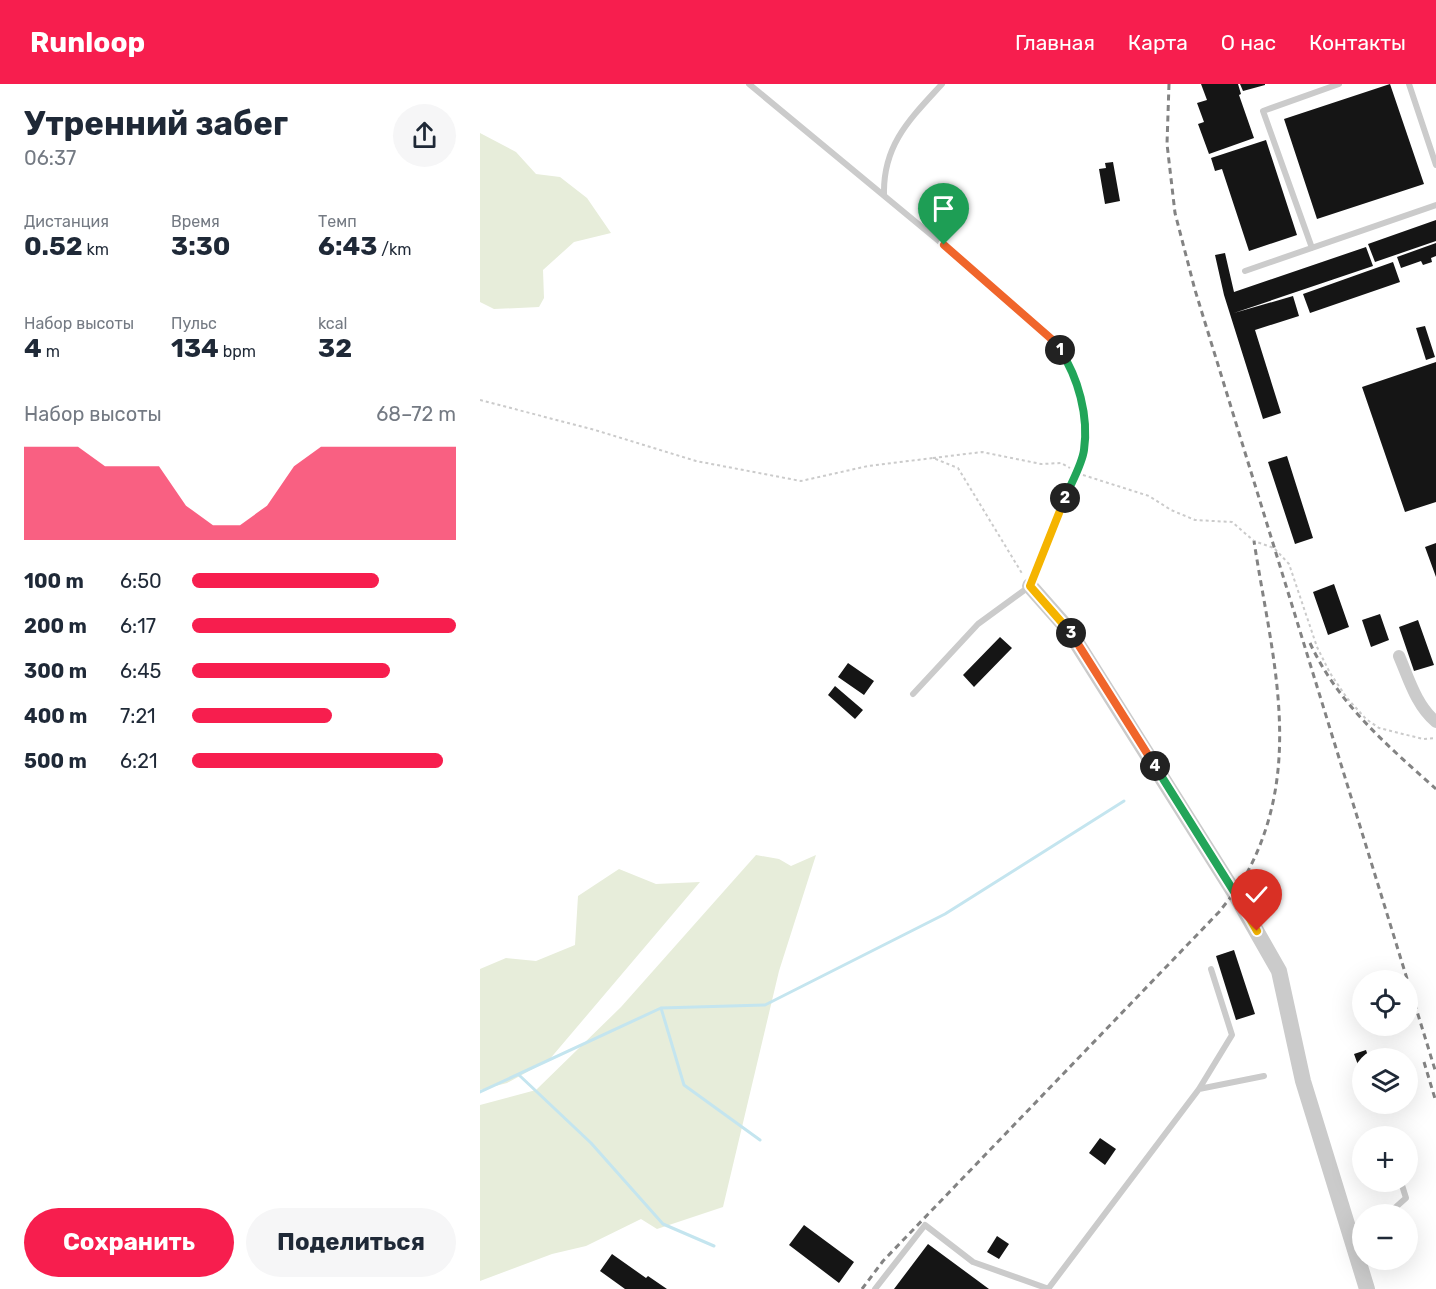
<!DOCTYPE html>
<html lang="ru">
<head>
<meta charset="utf-8">
<style>
	:root { --surface:#fff; --page:#f6f6f7; --text:#1f2937; --muted:#747a83; --accent:#f71e4e }
	body { margin:0; font-family:Rubik,sans-serif; background:var(--page); color:var(--text); height:100vh; display:flex; flex-direction:column; font-size:22px; white-space:nowrap }
	* { box-sizing:border-box; margin:0 }
	p { font-size:20px; color:var(--muted) }
	.icon { flex:none; width:33px; height:33px; fill:none; stroke:currentColor; stroke-width:2; stroke-linecap:round; stroke-linejoin:round }
	.map { position:relative; flex:1; overflow:hidden }
	.panel { display:flex; flex-direction:column; background:var(--surface); width:480px }
	.panel>* { flex:none }
	.tools { position:absolute; left:872px; top:886px; display:grid; gap:12px }
	.tools a { display:grid; place-items:center; width:66px; height:66px; border-radius:50%; background:var(--surface); box-shadow:0 6px 24px #0002; font-size:30px }
	.pin { position:absolute; display:grid; place-items:center; width:51px; height:51px; color:#fff; margin:-62px -26px; border-radius:50% 50% 50% 0; rotate:-45deg; box-shadow:0 0 6px #0007 }
	.pin .icon { rotate:45deg }
	.km { position:absolute; width:30px; height:30px; margin:-15px; border-radius:50%; background:#222; color:#fff; font-size:16px; line-height:30px; text-align:center }
	.round { display:grid; place-items:center; flex:none; width:63px; height:63px; border-radius:32px; background:var(--page) }
	.overview { display:flex; align-items:center; justify-content:space-between; height:102px; padding:0 24px }
	h1 { font-size:33px; font-weight:700; line-height:45px }
	.figures { display:grid; grid-template-columns:repeat(3,1fr); gap:9px; height:102px; padding:6px 24px }
	.figures div { display:grid; align-content:center }
	.figures b { font-size:26px; font-weight:700 }
	.figures small { font-size:16px; font-weight:400 }
	.figures p { font-size:16px }
	.chart { height:168px; padding:12px 24px }
	.chart p { display:flex; justify-content:space-between }
	.chart svg { width:100%; height:108px; margin-top:6px; fill:var(--accent); opacity:.7 }
	.button { display:flex; gap:12px; margin-top:auto; padding:12px 24px }
	.button a { flex:1; height:69px; border-radius:36px; background:var(--accent); color:#fff; font-size:24px; font-weight:700; line-height:69px; text-align:center }
	.button a+a { background:var(--page); color:var(--text) }
	ul { padding:0 24px; list-style:none; font-size:20px }
	li { display:grid; grid-template-columns:96px 72px 1fr; align-items:center; height:45px }
	li i { height:15px; border-radius:8px; background:var(--accent) }
	header { display:flex; align-items:center; gap:36px; box-sizing:border-box; height:84px; padding:0 30px; background:var(--accent); color:#fff }
	header strong { font-size:28px }
	nav { display:flex; gap:33px; margin-inline-start:auto; font-size:21px }
	main { display:flex; flex:1; min-height:0 }
	.map>svg:first-child { display:block }
</style>
</head>
<body>
<header>
<strong>Runloop</strong>
<nav><a>Главная</a><a>Карта</a><a>О нас</a><a>Контакты</a></nav>
</header>
<main>
<section class="panel">
<div class="overview"><div><h1>Утренний забег</h1><p>06:37</p></div><a class="round"><svg class="icon" aria-label="share" viewBox="0 0 24 24"><path d="M12 15V3M7 8l5-5 5 5M5 13v7h14v-7"/></svg></a></div>
<div class="figures">
<div><p>Дистанция</p><b>0.52<small> km</small></b></div>
<div><p>Время</p><b>3:30</b></div>
<div><p>Темп</p><b>6:43<small> /km</small></b></div>
</div>
<div class="figures">
<div><p>Набор высоты</p><b>4<small> m</small></b></div>
<div><p>Пульс</p><b>134<small> bpm</small></b></div>
<div><p>kcal</p><b>32</b></div>
</div>
<div class="chart"><p><span>Набор высоты</span>68–72 m</p>
<svg viewBox="0 0 160 44" preserveAspectRatio="none"><path d="M0 44V6L10 6L20 6L30 14L40 14L50 14L60 30L70 38L80 38L90 30L100 14L110 6L120 6L130 6L140 6L150 6L160 6V44z"/></svg>
</div>
<ul>
<li><b>100 m</b>6:50<i style="width:71%"></i></li>
<li><b>200 m</b>6:17<i style="width:100%"></i></li>
<li><b>300 m</b>6:45<i style="width:75%"></i></li>
<li><b>400 m</b>7:21<i style="width:53%"></i></li>
<li><b>500 m</b>6:21<i style="width:95%"></i></li>
</ul>
<div class="button"><a>Сохранить</a><a>Поделиться</a></div>
</section>
<div class="map">
<svg width="956" height="1205" viewBox="0 0 956 1205">
	<rect width="100%" height="100%" fill="#fff"/>
	<path fill="#e7edda" d="M0,49L36,68L56,90L80,93L107,114L131,149L94,158L63,186L64,214L59,223L14,225L0,218Z
		M276,771L299,775L311,782L336,771L299,887L243,1123L177,1145L161,1135L106,1162L72,1170L0,1197V1021L56,1006L141,923Z
		M139,785L176,800L220,798L69,976L27,999L0,1006V885L26,874L56,877L95,861L98,812Z"/>
	<g fill="none" stroke-linecap="round" stroke-linejoin="round">
		<path stroke="#c4e5ef" stroke-width="3" d="M181,924L204,1001L280,1056
			M39,991L111,1059L183,1140L234,1162
			M0,1008L181,924L285,921L465,830L644,717"/>
	</g>
	<path fill="#151515" d="M721,0H758L761,10L759,11L774,54L729,70L718,40L724,38L717,19L727,16Z
		M760,0H785V1L763,7Z
		M910,0L944,100L837,135L804,35Z
		M786,56L817,151L769,167L742,85L735,87L731,74Z
		M633,78L640,117L625,120L619,85L626,84L625,79Z
		M956,136V157L895,178L888,160Z
		M956,159V172L951,174L952,178L943,181L941,177L921,184L917,173Z
		M886,163L893,182L754,229L813,212L819,232L775,246L801,329L783,335L744,211L735,171L745,169L754,208Z
		M913,178L920,198L830,229L823,210Z
		M945,242L955,273L946,276L936,244Z
		M956,278V418L925,428L882,303Z
		M807,372L833,454L815,460L788,378Z
		M956,459V493L945,463Z
		M854,500L869,543L848,551L833,508Z
		M900,530L909,556L891,563L882,536Z
		M938,536L954,581L934,587L919,543Z
		M520,553L532,564L494,603L483,591Z
		M368,579L394,597L384,611L358,593Z
		M355,602L383,626L375,635L348,611Z
		M754,866L775,930L756,936L736,872Z
		M886,966L889,975H882V992L874,970Z
		M620,1054L636,1065L625,1081L609,1069Z
		M324,1141L374,1178L359,1199L309,1161Z
		M517,1152L529,1160L519,1175L507,1168Z
		M448,1160L509,1205H414Z
		M132,1170L166,1194L168,1192L187,1205H145L120,1187Z"/>
	<g fill="none" stroke-linecap="round" stroke-linejoin="round">
		<path stroke="#cbcbcb" stroke-width="2" stroke-dasharray="3 3" stroke-linecap="butt" d="M0,316L115,346L216,377L321,397L388,382L453,374L478,384L543,491
			M453,374L502,368L561,380L581,379L590,384
			M603,391L669,412L691,426L715,436L752,438L774,457L794,464L809,480L837,563L850,589L867,614L886,635L899,644L943,655L956,654"/>
		<path stroke="#cbcbcb" stroke-width="6" d="M269,0L524,211L576,259L592,284L604,331V366L550,502L498,540L433,610
			M929,0L956,81
			M404,110C403,60 431,34 462,0
			M832,164L783,27L859,0
			M765,187L956,121
			M719,1005L784,992
			M907,1131L926,1114L921,1098
			M395,1205L445,1141L493,1178L569,1205
			M568,1205L719,1005L752,951L731,885"/>
		<path stroke="#cbcbcb" stroke-width="12" d="M919,572C929,595 936,621 956,638"/>
		<path stroke="#cbcbcb" stroke-width="16" d="M550,502L588,545L754,808L799,887L823,997L887,1205"/>
		<path stroke="#838383" stroke-width="3" stroke-dasharray="6 4.5" stroke-linecap="butt" d="M689,0L687,60L695,129L715,206L956,989
			M830,559C858,620 907,661 956,705
			M944,978L956,1018
			M382,1205L403,1177L739,828C749,815 761,802 768,787C825,679 791,569 774,457"/>
	</g>
	<g fill="none" stroke-linecap="round" stroke-linejoin="round">
		<g stroke="#fff" stroke-width="12">
			<path id="split-1" d="M464,161L576,259L580,266"/>
		</g>
		<g stroke="#fff" stroke-width="12">
			<path id="split-2" d="M580,266C598,293 609,332 604,366C602,381 591,399 585,414"/>
		</g>
		<g stroke="#fff" stroke-width="12">
			<path id="split-3" d="M585,414L550,502L591,549"/>
		</g>
		<g stroke="#fff" stroke-width="12">
			<path id="split-4" d="M591,549L675,682"/>
		</g>
		<g stroke="#fff" stroke-width="12">
			<path id="split-5" d="M675,682L758,814"/>
		</g>
		<g stroke="#fff" stroke-width="12">
			<path id="split-6" d="M758,814L777,847"/>
		</g>
		<use href="#split-1" stroke="#f0652b" stroke-width="8"/>
		<use href="#split-2" stroke="#22a559" stroke-width="8"/>
		<use href="#split-3" stroke="#f5b400" stroke-width="8"/>
		<use href="#split-4" stroke="#f0652b" stroke-width="8"/>
		<use href="#split-5" stroke="#22a559" stroke-width="8"/>
		<use href="#split-6" stroke="#f5b400" stroke-width="8"/>
	</g>
</svg>
<div class="tools">
<a><svg class="icon" aria-label="locate" viewBox="0 0 24 24"><circle cx="12" cy="12" r="6"/><path d="M12 2v4M12 18v4M2 12h4M18 12h4"/></svg></a>
<a><svg class="icon" aria-label="layers" viewBox="0 0 24 24"><path d="M12 4l9 5-9 5-9-5zM3 14l9 5 9-5"/></svg></a>
<a>+</a>
<a>−</a>
</div>
<div class="pin" style="left:464px;top:161px;background:#1e9e55"><svg class="icon" aria-label="arrive" viewBox="0 0 24 24"><path d="M6 21V4h12l-3 4 3 4H6"/></svg></div>
<div class="pin" style="left:777px;top:847px;background:#d93025"><svg class="icon" aria-label="check" viewBox="0 0 24 24"><path d="M5 12l5 5 9-10"/></svg></div>
<b class="km" style="left:580px;top:266px">1</b>
<b class="km" style="left:585px;top:414px">2</b>
<b class="km" style="left:591px;top:549px">3</b>
<b class="km" style="left:675px;top:682px">4</b>
</div>
</main>
</body>
</html>
